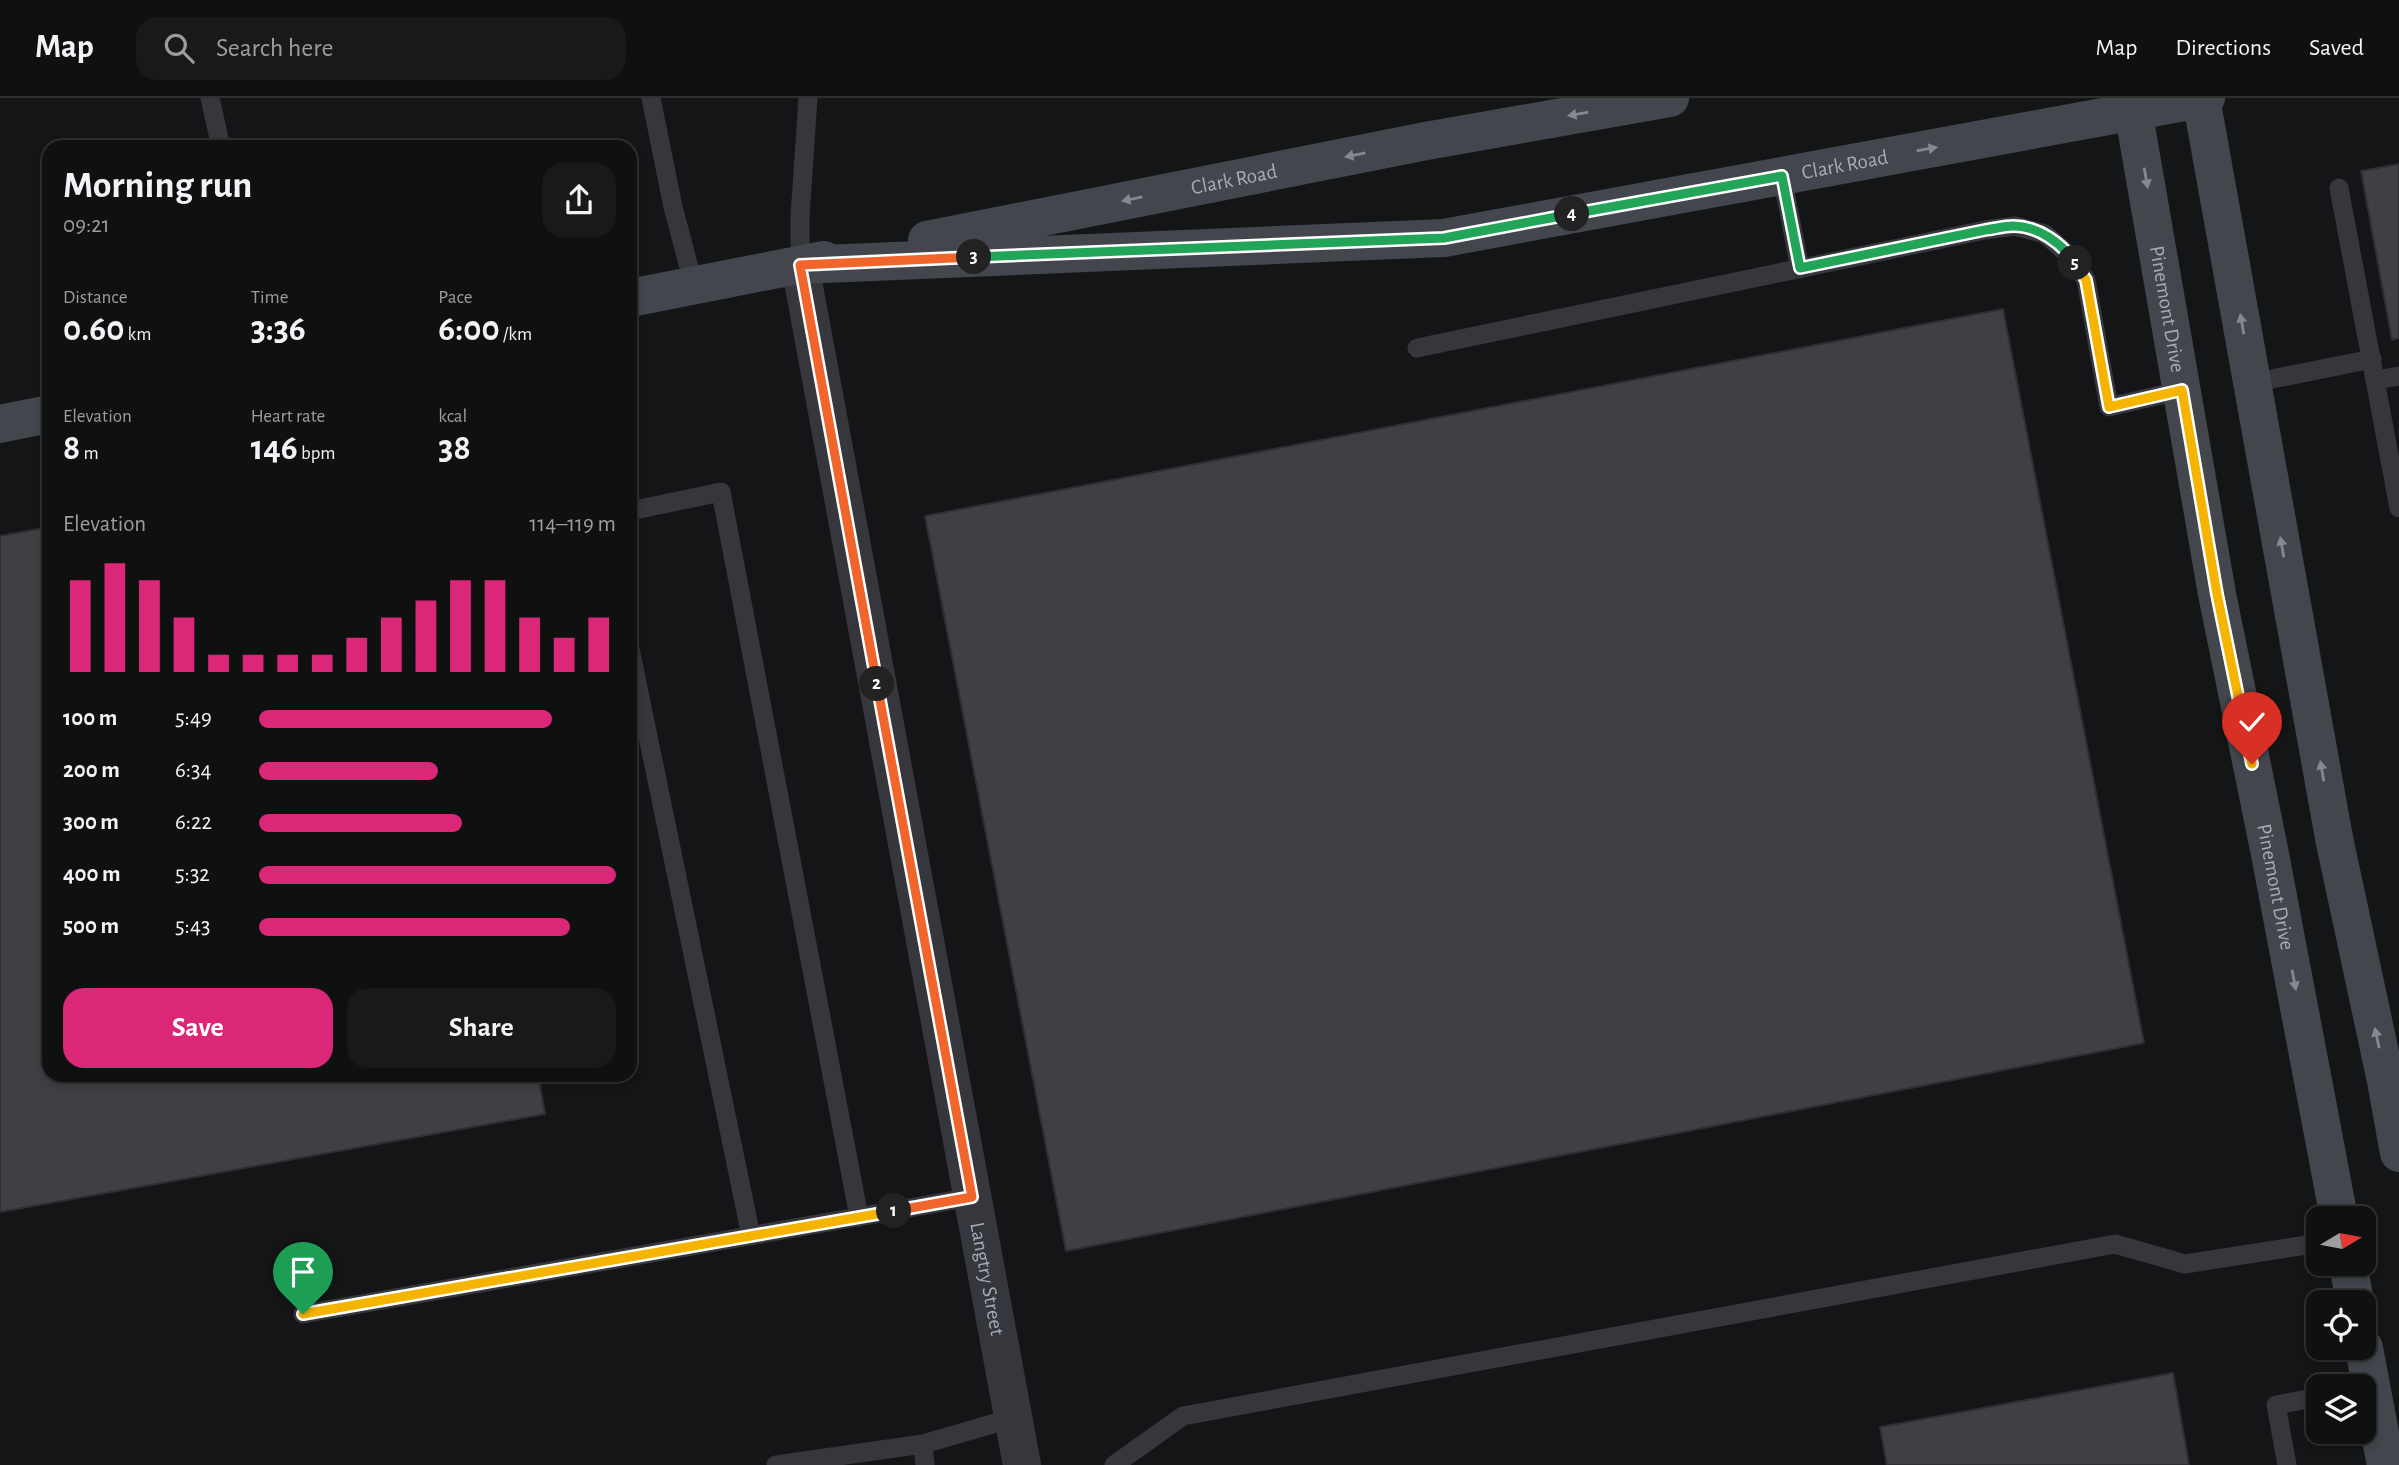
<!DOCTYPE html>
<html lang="en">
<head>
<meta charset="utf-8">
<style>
	:root { --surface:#0f1010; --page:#181919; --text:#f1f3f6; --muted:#9b9d9f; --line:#2f3030; --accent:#db2777 }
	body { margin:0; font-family:"Alegreya Sans",sans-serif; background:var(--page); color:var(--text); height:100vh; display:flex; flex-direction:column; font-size:26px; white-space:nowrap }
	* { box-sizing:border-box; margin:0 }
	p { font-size:23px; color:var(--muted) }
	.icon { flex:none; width:38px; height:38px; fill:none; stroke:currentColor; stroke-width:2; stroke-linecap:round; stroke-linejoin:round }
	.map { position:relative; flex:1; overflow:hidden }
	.details { position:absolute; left:42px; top:42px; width:595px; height:942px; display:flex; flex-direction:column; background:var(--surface); border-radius:21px; box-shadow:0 4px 10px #0003,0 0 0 2px var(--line) }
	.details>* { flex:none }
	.needle { width:46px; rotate:80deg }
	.controls { position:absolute; left:2306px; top:1108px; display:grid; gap:14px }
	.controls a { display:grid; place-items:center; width:70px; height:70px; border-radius:14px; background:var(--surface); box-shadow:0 4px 10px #0003,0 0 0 2px var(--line); font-size:35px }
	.pin { position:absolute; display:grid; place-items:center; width:60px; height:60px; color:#fff; margin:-72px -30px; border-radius:50% 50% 50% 0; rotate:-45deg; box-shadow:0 0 7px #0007 }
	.pin .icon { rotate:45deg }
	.km { position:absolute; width:35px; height:35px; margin:-18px; border-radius:50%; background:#222; color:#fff; font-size:19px; line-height:35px; text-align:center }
	.round { display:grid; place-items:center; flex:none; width:74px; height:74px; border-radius:21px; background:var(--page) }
	.head { display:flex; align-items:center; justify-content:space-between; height:119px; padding:0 21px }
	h1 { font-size:38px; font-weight:600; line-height:52px }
	.metrics { display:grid; grid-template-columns:repeat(3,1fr); gap:10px; height:119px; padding:7px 21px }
	.metrics div { display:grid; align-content:center }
	.metrics b { font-size:35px; font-weight:600 }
	.metrics small { font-size:19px; font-weight:400 }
	.metrics p { font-size:19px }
	.chart { height:196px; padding:14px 21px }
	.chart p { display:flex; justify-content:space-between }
	.chart svg { width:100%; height:126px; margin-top:7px; stroke:var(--accent); stroke-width:6 }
	.primary-button { display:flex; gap:14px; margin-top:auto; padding:14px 21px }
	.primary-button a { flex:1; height:80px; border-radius:21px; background:var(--accent); color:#fff; font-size:28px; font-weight:600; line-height:80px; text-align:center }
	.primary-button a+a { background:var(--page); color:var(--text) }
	ul { padding:0 21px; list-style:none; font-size:23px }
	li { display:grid; grid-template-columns:112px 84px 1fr; align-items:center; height:52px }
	li i { height:18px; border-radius:9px; background:var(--accent) }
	header { display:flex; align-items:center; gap:42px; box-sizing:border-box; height:98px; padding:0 35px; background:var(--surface); border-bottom:2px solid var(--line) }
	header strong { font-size:33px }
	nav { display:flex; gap:38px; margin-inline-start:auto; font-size:24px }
	.search { width:490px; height:63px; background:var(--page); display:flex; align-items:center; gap:18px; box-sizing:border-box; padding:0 24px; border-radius:21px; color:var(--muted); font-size:26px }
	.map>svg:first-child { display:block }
</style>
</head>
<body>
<header>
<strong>Map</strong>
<div class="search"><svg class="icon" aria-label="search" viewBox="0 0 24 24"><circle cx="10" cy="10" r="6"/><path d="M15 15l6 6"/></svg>Search here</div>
<nav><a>Map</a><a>Directions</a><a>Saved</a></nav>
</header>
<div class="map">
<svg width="2399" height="1367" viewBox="0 0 2399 1367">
	<rect width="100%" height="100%" fill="#141516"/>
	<path fill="#3e4044" stroke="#2e2f33" stroke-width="2" d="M2399,66V240L2392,242L2361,73Z
		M2003,211L2144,945L1066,1153L925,418Z
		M49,429V976H538L545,1016L0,1114V438Z
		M2173,1275L2189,1367H1887L1880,1329Z"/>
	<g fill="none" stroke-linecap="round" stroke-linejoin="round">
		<path stroke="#35373c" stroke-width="19" d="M210,0L221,49
			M651,0L673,109L694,188
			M1782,78L1800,171
			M2339,90L2399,410
			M800,167V118L808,0
			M1417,250L1985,132L2015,128L2045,136L2070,158L2086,182L2109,309L2182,292
			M2376,282L2399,278
			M2252,285L2372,261
			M630,413L721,394L859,1119
			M630,551L751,1138
			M303,1216L972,1099
			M923,1346L925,1367
			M776,1367L923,1346L1013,1320
			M1114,1367L1183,1318L2115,1146L2185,1166L2319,1145
			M2287,1367L2276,1307L2319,1299"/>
		<path stroke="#35373c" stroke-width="38" id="s1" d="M800,167L1022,1367"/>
		<g stroke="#43464c" stroke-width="38">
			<path id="s2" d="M2131,0L2217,496L2269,751L2339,1120"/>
			<path d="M2201,0L2334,740L2386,983L2399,1055"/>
			<path id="s3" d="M927,142L1426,43L1670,0"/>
			<path id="s4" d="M800,167L1444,140L2206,0"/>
			<path d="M630,200L824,162"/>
			<path d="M0,326L49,316"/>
			<path d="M2348,1166L2355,1204"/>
			<path d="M2364,1250L2386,1367"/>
		</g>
	</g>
	<defs><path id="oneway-solid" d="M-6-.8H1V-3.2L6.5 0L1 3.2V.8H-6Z" transform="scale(1.75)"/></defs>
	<g fill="#838892">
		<use href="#oneway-solid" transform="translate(1578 16) rotate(170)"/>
		<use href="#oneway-solid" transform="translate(1927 51) rotate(-10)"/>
		<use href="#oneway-solid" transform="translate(1355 57) rotate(169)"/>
		<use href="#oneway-solid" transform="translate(2146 80) rotate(80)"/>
		<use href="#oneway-solid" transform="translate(1132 101) rotate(169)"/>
		<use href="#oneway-solid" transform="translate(2242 226) rotate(-100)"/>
		<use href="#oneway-solid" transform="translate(2282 449) rotate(-100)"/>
		<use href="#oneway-solid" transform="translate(2322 673) rotate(-100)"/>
		<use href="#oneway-solid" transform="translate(2294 882) rotate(79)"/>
		<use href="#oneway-solid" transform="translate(2377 940) rotate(-102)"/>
	</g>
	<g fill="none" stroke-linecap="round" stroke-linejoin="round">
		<g stroke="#fff" stroke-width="14">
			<path id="split-1" d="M303,1216L894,1113"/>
		</g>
		<g stroke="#fff" stroke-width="14">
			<path id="split-2" d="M877,586L972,1099L894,1113"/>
		</g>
		<g stroke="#fff" stroke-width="14">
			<path id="split-3" d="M877,586L800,167L974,159"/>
		</g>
		<g stroke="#fff" stroke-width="14">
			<path id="split-4" d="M974,159L1444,140L1572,116"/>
		</g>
		<g stroke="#fff" stroke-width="14">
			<path id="split-5" d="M1572,116L1782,78L1800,170L1985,132C1994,131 2004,128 2013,128C2038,128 2062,145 2075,165"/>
		</g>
		<g stroke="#fff" stroke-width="14">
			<path id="split-6" d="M2075,165L2086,182L2109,309L2182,292L2217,496L2252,666"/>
		</g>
		<use href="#split-1" stroke="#f5b400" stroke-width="9"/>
		<use href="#split-2" stroke="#f0652b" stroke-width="9"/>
		<use href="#split-3" stroke="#f0652b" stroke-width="9"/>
		<use href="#split-4" stroke="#22a559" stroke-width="9"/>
		<use href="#split-5" stroke="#22a559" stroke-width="9"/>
		<use href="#split-6" stroke="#f5b400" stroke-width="9"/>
	</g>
	<g text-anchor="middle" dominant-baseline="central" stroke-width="6" stroke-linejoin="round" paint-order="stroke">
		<g font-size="21" fill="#a5acb8" stroke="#0f1011">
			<text stroke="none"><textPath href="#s4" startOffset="1052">Clark Road</textPath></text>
			<text stroke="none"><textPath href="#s3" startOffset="313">Clark Road</textPath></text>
			<text stroke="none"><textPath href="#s2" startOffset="214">Pinemont Drive</textPath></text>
			<text stroke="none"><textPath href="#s2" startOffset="802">Pinemont Drive</textPath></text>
			<text stroke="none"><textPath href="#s1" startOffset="1031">Langtry Street</textPath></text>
		</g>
	</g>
</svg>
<div class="controls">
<a><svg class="needle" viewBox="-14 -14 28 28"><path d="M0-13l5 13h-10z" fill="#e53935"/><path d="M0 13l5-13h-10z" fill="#9b9d9f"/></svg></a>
<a><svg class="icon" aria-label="locate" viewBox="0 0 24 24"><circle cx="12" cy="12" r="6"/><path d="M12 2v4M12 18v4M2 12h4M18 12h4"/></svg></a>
<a><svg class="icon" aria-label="layers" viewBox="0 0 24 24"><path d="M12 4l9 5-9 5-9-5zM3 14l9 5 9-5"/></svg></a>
</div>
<div class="pin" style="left:303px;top:1216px;background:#1e9e55"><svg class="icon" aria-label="arrive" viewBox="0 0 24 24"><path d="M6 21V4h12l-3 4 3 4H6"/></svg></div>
<div class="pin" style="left:2252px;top:666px;background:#d93025"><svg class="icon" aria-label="check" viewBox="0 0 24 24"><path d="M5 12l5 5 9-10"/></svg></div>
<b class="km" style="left:894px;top:1113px">1</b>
<b class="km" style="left:877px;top:586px">2</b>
<b class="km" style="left:974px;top:159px">3</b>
<b class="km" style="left:1572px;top:116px">4</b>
<b class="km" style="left:2075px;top:165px">5</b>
<section class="details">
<div class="head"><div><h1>Morning run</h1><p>09:21</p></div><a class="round"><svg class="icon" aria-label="share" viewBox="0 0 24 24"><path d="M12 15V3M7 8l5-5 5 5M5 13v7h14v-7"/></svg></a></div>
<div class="metrics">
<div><p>Distance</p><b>0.60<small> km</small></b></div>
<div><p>Time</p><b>3:36</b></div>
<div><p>Pace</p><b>6:00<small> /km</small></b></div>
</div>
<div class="metrics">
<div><p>Elevation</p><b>8<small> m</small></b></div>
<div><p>Heart rate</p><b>146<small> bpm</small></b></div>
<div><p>kcal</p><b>38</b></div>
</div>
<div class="chart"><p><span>Elevation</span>114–119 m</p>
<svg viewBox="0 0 160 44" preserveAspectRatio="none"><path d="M5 44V12M15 44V6M25 44V12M35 44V25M45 44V38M55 44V38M65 44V38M75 44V38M85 44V32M95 44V25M105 44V19M115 44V12M125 44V12M135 44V25M145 44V32M155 44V25"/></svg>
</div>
<ul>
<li><b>100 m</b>5:49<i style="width:82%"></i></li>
<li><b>200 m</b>6:34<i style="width:50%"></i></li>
<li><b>300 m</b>6:22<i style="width:57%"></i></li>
<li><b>400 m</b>5:32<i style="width:100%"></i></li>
<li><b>500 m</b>5:43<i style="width:87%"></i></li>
</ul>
<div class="primary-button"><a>Save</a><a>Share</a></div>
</section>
</div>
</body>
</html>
